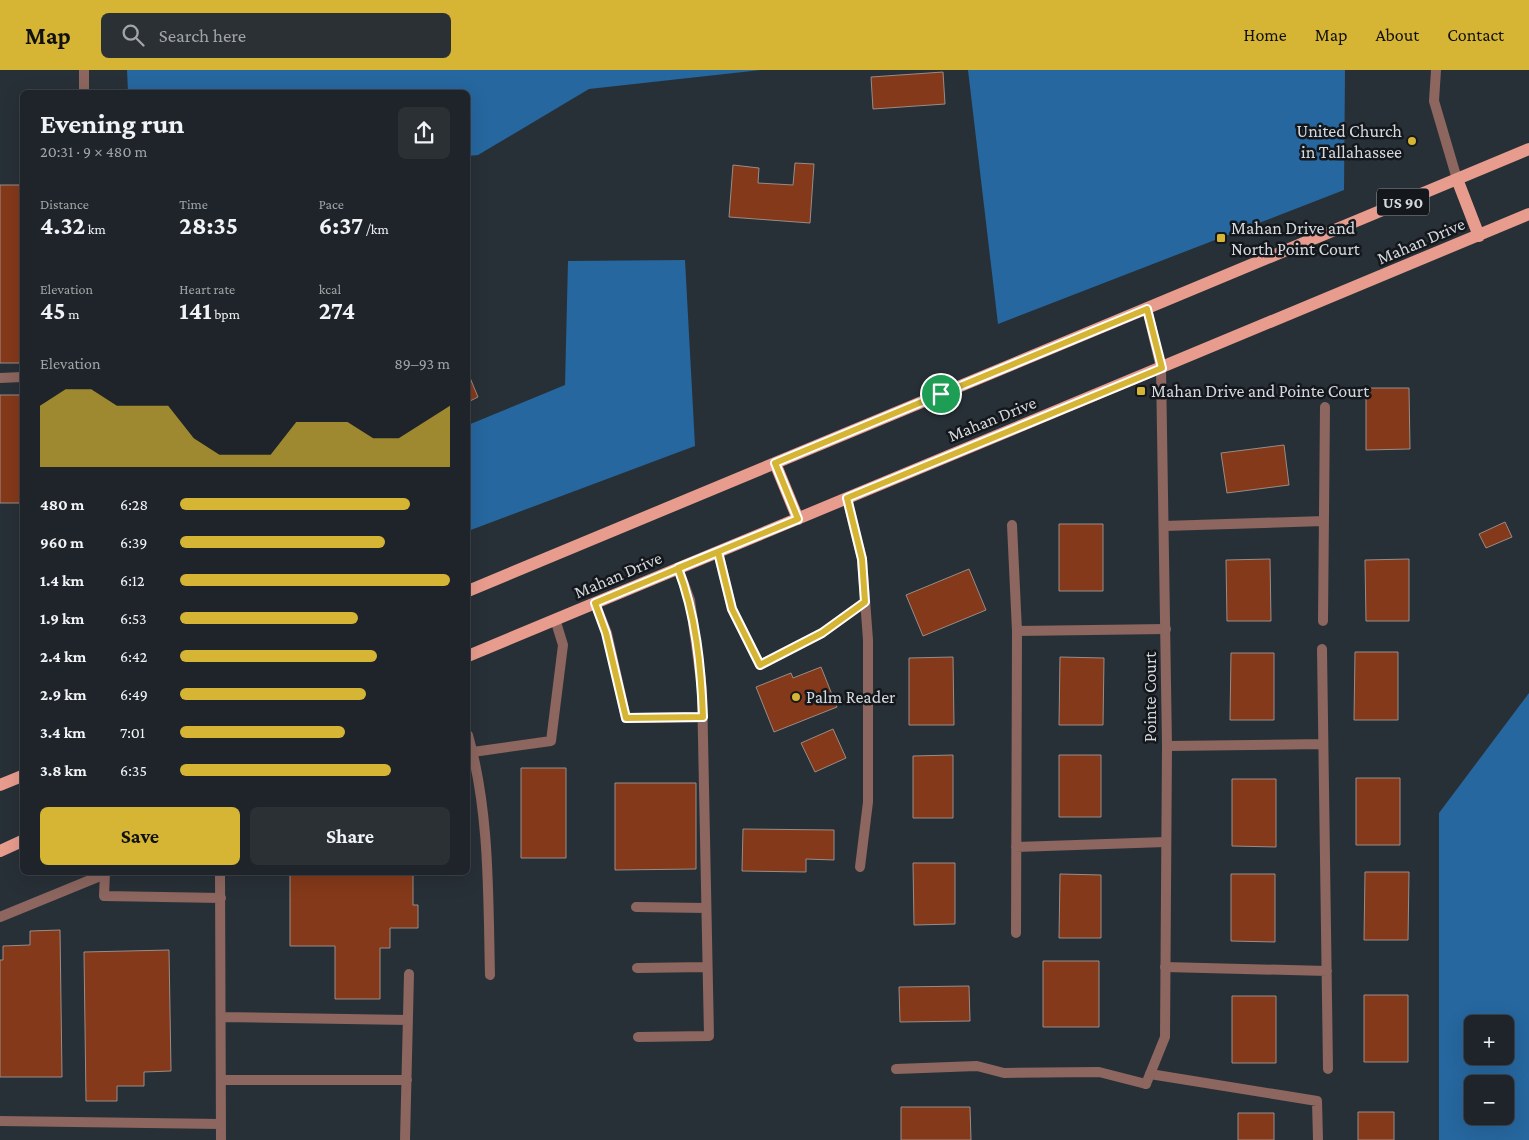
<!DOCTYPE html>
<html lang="en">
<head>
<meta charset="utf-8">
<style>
	:root { --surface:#1e2429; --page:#2b3035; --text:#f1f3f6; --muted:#a1a4a8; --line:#3c4146; --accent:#d6b534 }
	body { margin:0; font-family:"Crimson Pro",serif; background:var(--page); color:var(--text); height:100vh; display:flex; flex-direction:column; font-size:19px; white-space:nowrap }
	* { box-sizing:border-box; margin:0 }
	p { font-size:16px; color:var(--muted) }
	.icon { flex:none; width:28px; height:28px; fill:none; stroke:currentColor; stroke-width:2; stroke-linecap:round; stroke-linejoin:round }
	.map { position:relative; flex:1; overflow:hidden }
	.details { position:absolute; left:20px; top:20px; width:450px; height:785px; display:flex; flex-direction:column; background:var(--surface); border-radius:8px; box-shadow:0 5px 20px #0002,0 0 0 1px var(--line) }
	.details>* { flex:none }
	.buttons { position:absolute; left:1464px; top:945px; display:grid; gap:10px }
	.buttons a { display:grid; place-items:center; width:50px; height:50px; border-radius:8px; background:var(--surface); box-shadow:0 5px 20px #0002,0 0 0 1px var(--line); font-size:25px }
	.pin { position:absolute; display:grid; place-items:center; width:42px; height:42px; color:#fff; margin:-21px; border:2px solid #fff; border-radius:50%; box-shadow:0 1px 5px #0007 }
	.round { display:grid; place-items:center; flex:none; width:52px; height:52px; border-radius:8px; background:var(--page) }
	.overview { display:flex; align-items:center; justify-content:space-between; height:85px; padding:0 20px }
	h1 { font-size:28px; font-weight:700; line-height:38px }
	.stats { display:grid; grid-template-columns:repeat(3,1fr); gap:8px; height:85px; padding:5px 20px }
	.stats div { display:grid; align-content:center }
	.stats b { font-size:25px; font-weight:700 }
	.stats small { font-size:14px; font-weight:400 }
	.stats p { font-size:14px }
	.chart { height:140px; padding:10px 20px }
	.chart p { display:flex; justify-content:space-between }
	.chart svg { width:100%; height:90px; margin-top:5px; fill:var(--accent); opacity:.7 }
	.primary-button { display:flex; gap:10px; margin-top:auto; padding:10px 20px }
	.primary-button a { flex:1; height:58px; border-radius:8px; background:var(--accent); color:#111; font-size:20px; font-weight:700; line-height:58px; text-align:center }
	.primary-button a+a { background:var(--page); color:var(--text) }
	ul { padding:0 20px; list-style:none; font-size:16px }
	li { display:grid; grid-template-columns:80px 60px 1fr; align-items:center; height:38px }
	li i { height:12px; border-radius:6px; background:var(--accent) }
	header { display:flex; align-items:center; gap:30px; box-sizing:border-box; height:70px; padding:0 25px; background:var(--accent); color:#111 }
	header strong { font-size:24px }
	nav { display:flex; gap:28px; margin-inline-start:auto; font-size:18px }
	.search { width:350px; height:45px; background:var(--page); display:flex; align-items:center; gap:12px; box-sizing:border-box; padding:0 18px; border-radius:8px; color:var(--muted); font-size:19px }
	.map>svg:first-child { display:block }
</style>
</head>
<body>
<header>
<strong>Map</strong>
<div class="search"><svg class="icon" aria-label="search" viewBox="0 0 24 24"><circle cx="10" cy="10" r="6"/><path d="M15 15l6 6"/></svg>Search here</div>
<nav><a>Home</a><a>Map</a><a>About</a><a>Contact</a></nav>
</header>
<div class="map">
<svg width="1529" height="1070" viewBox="0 0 1529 1070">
	<rect width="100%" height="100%" fill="#283037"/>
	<path fill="#26679f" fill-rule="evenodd" d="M127,0H761L589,19L478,85L468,86V22H128Z
		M968,0H1345L1344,120L998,254Z
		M685,190L695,376L468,461V355L565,315L568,191Z
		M1529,623V1070H1439V743ZM1472,954H1505V986H1472ZM1472,1014H1505V1046H1472Z"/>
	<path fill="#84391a" stroke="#998c87" d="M943,2L945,34L873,39L871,7Z
		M795,93L814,94L810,153L729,147L733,95L759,98L758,113L793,115Z
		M0,115H22V293H0Z
		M468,303L478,327L468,332Z
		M1366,318H1409L1410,379L1366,380Z
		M0,325H22V433H0Z
		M1284,375L1289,415L1227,423L1221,383Z
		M1505,452L1512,467L1486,478L1479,464Z
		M1059,454H1103V521H1059Z
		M1270,489L1271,551H1227L1226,490Z
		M1409,489V551H1366L1365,490Z
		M969,499L986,540L923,566L906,525Z
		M1355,582H1398V650H1354Z
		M1231,583H1274V650H1230Z
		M953,587L954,655H909V588Z
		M1060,587L1104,588L1103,655H1059Z
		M821,597L837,637L774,662L756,617L791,603L793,608Z
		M833,659L846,688L815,702L801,673Z
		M953,685V748H913V686Z
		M1059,685H1101V747H1059Z
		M521,698H566V788H521Z
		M1356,708H1400V775H1356Z
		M1232,709H1276V777L1232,776Z
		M615,713H696V799L615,800Z
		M743,759L834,760V790L806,789V802L742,801Z
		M913,793H955V854L914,855Z
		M290,802H413V835H418V858H390V878H380V929H335V876H290Z
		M1365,802H1409L1408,870H1364Z
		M1060,804L1101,805V868H1059Z
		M1231,804H1275V872L1231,871Z
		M60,860L62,1007H0V890H3V876L30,875V861Z
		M169,880L171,1001L144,1002V1016H117V1031H86L84,882Z
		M1043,891H1099V957H1043Z
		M969,916L970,951L900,952L899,917Z
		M1364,925H1408V992H1364Z
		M1232,926H1276V993H1232Z
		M901,1037H970L971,1070H901Z
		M1358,1042H1394V1070H1358Z
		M1238,1043H1274V1070H1238Z"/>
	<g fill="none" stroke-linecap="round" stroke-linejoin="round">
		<path stroke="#8c665f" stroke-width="10" d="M1436,0L1434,31L1457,109
			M0,308L22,307
			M847,428L862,489L868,570V732L860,797
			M1012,455L1017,561L1016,863
			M1164,456L1324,451
			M718,482L732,539L760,595L822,563L865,532
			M595,533L607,563L626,648L703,647
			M1323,551L1325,337
			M1017,561L1166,559
			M1322,579L1328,999
			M468,665C490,742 488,826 490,905
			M1167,676L1323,674
			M473,682L551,671L563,575L555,549
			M1016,777L1166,772
			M105,802L104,826L221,828
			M220,802L221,1070
			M636,837L706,838
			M0,847L105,804
			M1165,897L1327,901
			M637,898L707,897
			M221,947L408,950
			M638,967L709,966L702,619L690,530L678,498
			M896,999L977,996L1004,1003L1099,1002L1146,1014
			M1150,1004L1317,1031L1318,1070
			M221,1010H407
			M0,1051L221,1054
			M405,1070L409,904"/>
		<path stroke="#8c665f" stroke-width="10" d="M84,0V22
			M1146,1014L1165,967L1167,676L1161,298L1147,239"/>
		<path stroke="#e89c8e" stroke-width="12" d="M1457,109L1479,166
			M775,393L798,449
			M468,521L1529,79
			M468,586L1529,144
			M0,715L22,706
			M0,781L22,771"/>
	</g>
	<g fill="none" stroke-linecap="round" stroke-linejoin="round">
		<g stroke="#fff" stroke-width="10">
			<path id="route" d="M941,324L775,393L798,449L678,498C696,545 701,597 703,647L626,648L606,563L595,533L718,482L732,539L760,595L822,563L865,532L862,489L847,428L1162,298L1147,239L941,324"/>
		</g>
		<use href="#route" stroke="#d6b534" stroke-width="6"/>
	</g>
	<g fill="#d6b534" stroke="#14171b" stroke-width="2">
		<circle cx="1412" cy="71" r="5"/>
		<rect x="1216" y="163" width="10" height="10" rx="2.5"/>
		<rect x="1136" y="316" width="10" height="10" rx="2.5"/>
		<circle cx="796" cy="627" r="5"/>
	</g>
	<g text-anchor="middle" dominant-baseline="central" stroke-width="5" stroke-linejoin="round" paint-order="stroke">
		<rect fill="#14171b" stroke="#9a9fa4" stroke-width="1" x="1377" y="118.5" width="52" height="27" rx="4"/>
		<g font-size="16" font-weight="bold" fill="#d4d9de">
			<text x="1403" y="132">US 90</text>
		</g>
		<g font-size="18" fill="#d4d9de" stroke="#14171b" text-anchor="start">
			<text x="1402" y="61" text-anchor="end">United Church<tspan x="1402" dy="21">in Tallahassee</tspan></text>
			<text x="1231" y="158">Mahan Drive and<tspan x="1231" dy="21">North Point Court</tspan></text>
			<text x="1151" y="321">Mahan Drive and Pointe Court</text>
			<text x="806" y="627">Palm Reader</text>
		</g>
		<g font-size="18" fill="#d4d9de" stroke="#14171b">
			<text transform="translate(1421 171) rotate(-23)">Mahan Drive</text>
			<text transform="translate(992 349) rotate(-22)">Mahan Drive</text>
			<text transform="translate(618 505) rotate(-23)">Mahan Drive</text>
			<text transform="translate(1150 627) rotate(-90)">Pointe Court</text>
		</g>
	</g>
</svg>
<div class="buttons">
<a>+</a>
<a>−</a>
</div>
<div class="pin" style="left:941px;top:324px;background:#1e9e55"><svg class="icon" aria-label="arrive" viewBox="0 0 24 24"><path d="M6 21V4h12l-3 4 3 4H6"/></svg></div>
<section class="details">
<div class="overview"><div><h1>Evening run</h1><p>20:31 · 9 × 480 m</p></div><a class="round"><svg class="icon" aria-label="share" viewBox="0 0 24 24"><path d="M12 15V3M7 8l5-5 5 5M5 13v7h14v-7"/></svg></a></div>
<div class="stats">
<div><p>Distance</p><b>4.32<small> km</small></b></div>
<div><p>Time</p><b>28:35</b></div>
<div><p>Pace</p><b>6:37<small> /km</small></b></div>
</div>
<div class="stats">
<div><p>Elevation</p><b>45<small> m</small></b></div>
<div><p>Heart rate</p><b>141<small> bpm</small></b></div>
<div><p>kcal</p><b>274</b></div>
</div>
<div class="chart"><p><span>Elevation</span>89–93 m</p>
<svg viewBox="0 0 160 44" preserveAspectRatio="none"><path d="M0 44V14L10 6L20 6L30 14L40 14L50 14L60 30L70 38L80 38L90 38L100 22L110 22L120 22L130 30L140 30L150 22L160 14V44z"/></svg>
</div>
<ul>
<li><b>480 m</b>6:28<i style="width:85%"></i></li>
<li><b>960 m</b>6:39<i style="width:76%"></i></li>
<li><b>1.4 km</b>6:12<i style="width:100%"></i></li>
<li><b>1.9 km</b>6:53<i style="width:66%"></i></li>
<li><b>2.4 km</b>6:42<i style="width:73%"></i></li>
<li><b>2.9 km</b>6:49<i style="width:69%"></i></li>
<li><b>3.4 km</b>7:01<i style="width:61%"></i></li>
<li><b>3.8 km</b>6:35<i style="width:78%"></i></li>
</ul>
<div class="primary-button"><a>Save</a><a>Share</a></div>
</section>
</div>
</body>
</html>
